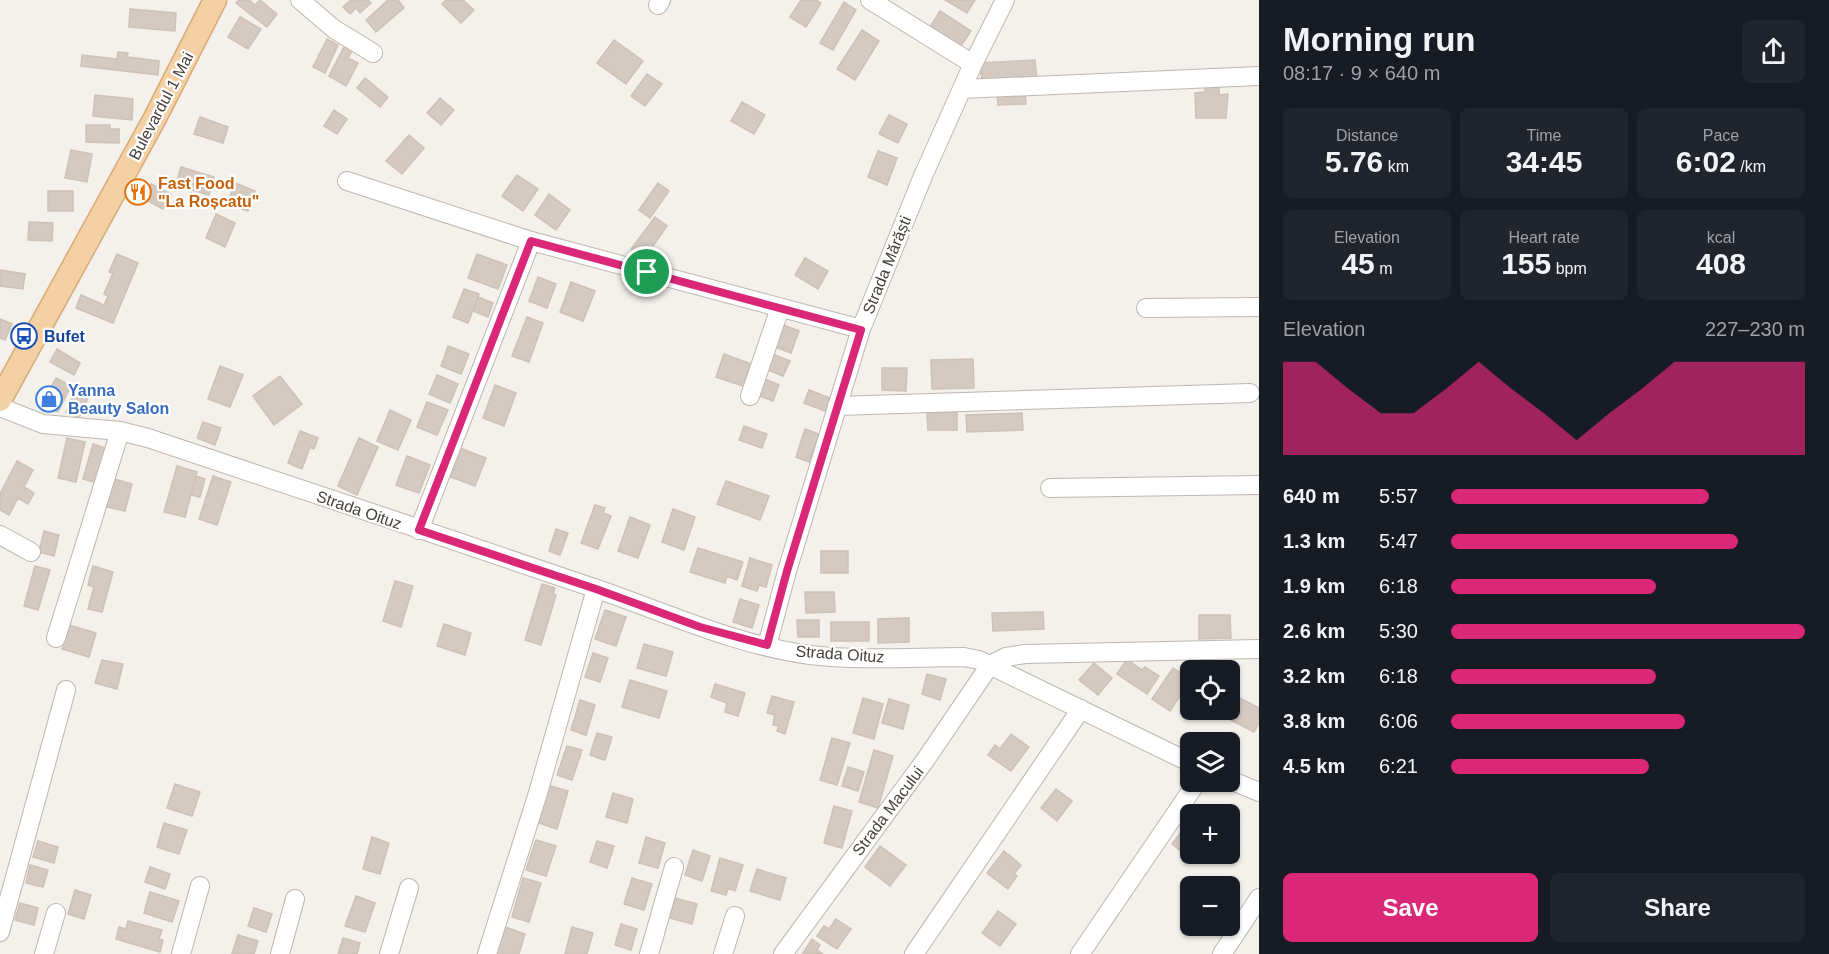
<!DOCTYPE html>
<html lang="en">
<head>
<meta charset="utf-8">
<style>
	:root { --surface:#171b24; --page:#20242c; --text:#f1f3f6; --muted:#9ea1a6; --accent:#db2777 }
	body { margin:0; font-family:Arial,sans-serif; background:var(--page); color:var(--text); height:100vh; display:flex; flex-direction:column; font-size:22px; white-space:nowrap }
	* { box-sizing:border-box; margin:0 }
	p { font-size:20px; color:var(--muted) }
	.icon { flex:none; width:33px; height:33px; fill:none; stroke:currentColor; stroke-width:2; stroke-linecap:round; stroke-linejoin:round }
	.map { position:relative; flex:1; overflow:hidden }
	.panel { display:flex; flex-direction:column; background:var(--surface); width:570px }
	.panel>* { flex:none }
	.buttons { position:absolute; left:1180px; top:660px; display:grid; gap:12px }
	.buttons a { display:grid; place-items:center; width:60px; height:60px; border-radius:9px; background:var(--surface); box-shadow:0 2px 4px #0004; font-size:30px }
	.pin { position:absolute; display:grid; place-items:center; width:51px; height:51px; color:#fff; margin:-26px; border:3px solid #fff; border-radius:50%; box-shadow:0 2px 6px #0007 }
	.round { display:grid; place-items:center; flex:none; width:63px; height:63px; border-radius:9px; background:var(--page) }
	.summary { display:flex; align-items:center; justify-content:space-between; height:102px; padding:0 24px }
	h1 { font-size:33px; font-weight:600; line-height:45px }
	.metrics { display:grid; grid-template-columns:repeat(3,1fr); gap:9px; height:102px; padding:6px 24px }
	.metrics div { display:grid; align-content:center; border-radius:9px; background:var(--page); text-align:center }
	.metrics b { font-size:30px; font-weight:600 }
	.metrics small { font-size:16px; font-weight:400 }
	.metrics p { font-size:16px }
	.chart { height:168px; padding:12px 24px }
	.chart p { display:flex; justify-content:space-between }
	.chart svg { width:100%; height:108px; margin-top:6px; fill:var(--accent); opacity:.7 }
	.action { display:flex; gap:12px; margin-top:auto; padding:12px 24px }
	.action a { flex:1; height:69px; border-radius:9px; background:var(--accent); color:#fff; font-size:24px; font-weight:600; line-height:69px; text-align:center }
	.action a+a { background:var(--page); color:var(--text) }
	ul { padding:0 24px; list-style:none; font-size:20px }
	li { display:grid; grid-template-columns:96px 72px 1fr; align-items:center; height:45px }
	li i { height:15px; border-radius:8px; background:var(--accent) }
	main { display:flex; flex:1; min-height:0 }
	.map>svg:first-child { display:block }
</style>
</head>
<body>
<main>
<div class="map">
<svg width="1259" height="954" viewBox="0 0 1259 954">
	<rect width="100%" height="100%" fill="#f4f0eb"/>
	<path fill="#d4cac2" stroke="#cec1b6" stroke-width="1.5" d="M239,0H249L255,5L260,0L277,14L267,27L236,3Z
		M351,0H368L371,3L360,13L356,8L350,14L343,7Z
		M388,0H398L404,8L376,32L366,20Z
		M446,0H463L474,10L461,23L442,4Z
		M801,0H816L821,3L806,27L790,17Z
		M945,0H975L967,13Z
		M844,2L856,10L833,50L820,43Z
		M130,9L176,13L175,31L129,27Z
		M940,11L971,31L961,46L930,27Z
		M240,17L261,29L248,49L228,37Z
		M862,30L879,41L855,80L837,69Z
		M327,39L338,45L325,73L313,67Z
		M614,40L643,61L626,84L597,63Z
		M345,45L353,49L348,58L358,63L346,86L329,76Z
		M118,52L128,53L127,57L159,61L158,75L81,66L82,55L117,59Z
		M1035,60L1037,79L982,82L980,63Z
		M647,74L662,84L645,106L631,96Z
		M365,78L388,97L380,107L357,88Z
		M1205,87H1219V95L1228,94L1226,118H1196L1195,93L1205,92Z
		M1025,90L1026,104L998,105L997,91Z
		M95,95L133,99L132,120L93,116Z
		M440,98L454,110L441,125L427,113Z
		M742,102L765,115L754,134L731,121Z
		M334,110L347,119L337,134L324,126Z
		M889,115L907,124L898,143L879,134Z
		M200,117L228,127L223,143L194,134Z
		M86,125H110V129H119V143L86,142Z
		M409,135L424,148L402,174L386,161Z
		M71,150L92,154L87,182L65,178Z
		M878,151L897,158L887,185L868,177Z
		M181,167L214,177L209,195L176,185Z
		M517,175L538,189L523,211L502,196Z
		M235,183L255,191L248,211L227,204Z
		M658,183L669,191L650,218L639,210Z
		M151,184L171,194L163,209L144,199Z
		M48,191H73V211H48Z
		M549,194L570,210L556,230L535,215Z
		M216,214L235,223L225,247L206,238Z
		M655,217L667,226L644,259L631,249Z
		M29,222L53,223L52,241L28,240Z
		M117,254L138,263L113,323L76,308L81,295L104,305L108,296L104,294L113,273L109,272Z
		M477,254L507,265L498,289L468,278Z
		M805,258L828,271L818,289L795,275Z
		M0,270L25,274L23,289L0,286Z
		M538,277L556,284L547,308L529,301Z
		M571,282L595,291L583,321L560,312Z
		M464,289L479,294L468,323L453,317Z
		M478,297L493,303L488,317L473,311Z
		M527,317L543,323L529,362L512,356Z
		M0,319L12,324L5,340L0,338Z
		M781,324L799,331L791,353L773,346Z
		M448,346L469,354L461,374L441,366Z
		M57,349L80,363L74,375L50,362Z
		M770,353L790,361L783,376L763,368Z
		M724,354L751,364L743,386L716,377Z
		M973,359L974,388L932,389L931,360Z
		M220,366L243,375L230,407L208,399Z
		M882,368H907L906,391L882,390Z
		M437,375L458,384L450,403L429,394Z
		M280,376L302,404L274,425L253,396Z
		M760,377L779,385L773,401L754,394Z
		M56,378L71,386L58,412L42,404Z
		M495,385L516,393L504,426L483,418Z
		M809,390L830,398L825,411L804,403Z
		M74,393L88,398L79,418L66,412Z
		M427,402L448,410L437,435L417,427Z
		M390,410L411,420L398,450L377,441Z
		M957,412V430H928L927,413Z
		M1022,413L1023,430L967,432L966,415Z
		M203,422L221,428L215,445L197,438Z
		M744,426L767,434L762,448L739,440Z
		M805,429L819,434L809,462L796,457Z
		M300,431L318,438L314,449L310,447L302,469L288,463Z
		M67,438L85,442L76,482L58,478Z
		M359,438L378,447L357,495L338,486Z
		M93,444L105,448L97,483L83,479Z
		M462,449L486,458L475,486L451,477Z
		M407,456L430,465L419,493L396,485Z
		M17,461L33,470L24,487L34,493L28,504L18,498L9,515L0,510V494Z
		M177,466L197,472L185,517L164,512Z
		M196,476L205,479L200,497L191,495Z
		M213,476L231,482L217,525L199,519Z
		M111,478L132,484L125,511L103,506Z
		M726,481L769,496L760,520L717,504Z
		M595,505L605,508L603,513L611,516L598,549L581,543Z
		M673,509L695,517L684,550L662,542Z
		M630,517L650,525L638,558L618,551Z
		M556,529L568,533L560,555L549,551Z
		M44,531L59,535L54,556L39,552Z
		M698,548L743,562L737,580L727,576L725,583L690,572Z
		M821,551H848V573H821Z
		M750,558L772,565L766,587L759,585L757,591L742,586Z
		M35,566L50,570L38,610L24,606Z
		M93,566L113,572L102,612L88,609L94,587L88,585Z
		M395,581L413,586L401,627L383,621Z
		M542,584L555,588L553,594L556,595L541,645L525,640Z
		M805,592H834L835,612L806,613Z
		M740,599L759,605L752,628L733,622Z
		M605,610L626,617L616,646L595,639Z
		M1043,612L1044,629L993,631L992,613Z
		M1199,615H1230L1231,638L1199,639Z
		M909,618V642L878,643V619Z
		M797,620H819V637H798Z
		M831,622H869V641H831Z
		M444,624L471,633L465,655L437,646Z
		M69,625L96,633L89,657L62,649Z
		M644,644L673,652L666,676L637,668Z
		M593,653L608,658L600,682L585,677Z
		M1127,659L1142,670L1145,667L1159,676L1147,694L1117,674Z
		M102,660L123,664L117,689L95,683Z
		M1094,663L1112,678L1098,695L1079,680Z
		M1173,668L1191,680L1170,711L1152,699Z
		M927,674L946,679L940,700L922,694Z
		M630,680L667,691L659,718L622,707Z
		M715,684L745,693L738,716L725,712L727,703L711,697Z
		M1234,695L1259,708V723L1254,732L1223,716L1226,710H1230V702Z
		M772,696L794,702L785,734L777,731L779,726L773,725L775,715L767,713Z
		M863,698L883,704L874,739L853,733Z
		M889,699L909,705L903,729L882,723Z
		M580,700L595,705L586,735L571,730Z
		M597,733L612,737L605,760L590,755Z
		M1011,734L1029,747L1011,771L988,755L995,745L1000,749Z
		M832,738L850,743L837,785L820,780Z
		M567,746L582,750L572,780L557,775Z
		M874,750L893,756L878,808L859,802Z
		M848,767L864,772L858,791L842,786Z
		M175,784L200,792L192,816L167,808Z
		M547,785L568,791L557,829L536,822Z
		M1056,789L1072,801L1057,821L1041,808Z
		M613,793L633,799L627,823L606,817Z
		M834,806L852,811L842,848L824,843Z
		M164,823L187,830L179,854L157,847Z
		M1188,823L1191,825L1192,854L1189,858L1172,844Z
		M372,837L389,843L380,874L363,869Z
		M646,837L665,843L658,868L639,863Z
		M536,840L556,846L546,876L526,870Z
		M38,841L58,847L54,863L33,857Z
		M597,841L614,846L607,868L590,862Z
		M880,846L906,865L890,886L865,867Z
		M693,850L710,856L702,881L685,875Z
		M1004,851L1021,865L1014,874L1017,876L1008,889L987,873Z
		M720,858L743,865L735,891L728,888L726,895L711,891Z
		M30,865L48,870L43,887L26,883Z
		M150,867L170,874L165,889L145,882Z
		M757,869L786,878L780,900L750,891Z
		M523,878L541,883L529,922L512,917Z
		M632,878L652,884L644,910L624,904Z
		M75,890L91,895L84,919L68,914Z
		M150,892L179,901L172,922L144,913Z
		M356,896L375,903L365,932L345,926Z
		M675,898L697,904L692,924L670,918Z
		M20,903L38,908L34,925L15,920Z
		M254,908L272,914L266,932L248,926Z
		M998,911L1016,924L1000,946L982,933Z
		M836,919L851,929L837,949L817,936L824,926L829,929Z
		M128,921L162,930L159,939L163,940L160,952L116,939L119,927L126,929Z
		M621,924L637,929L631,950L615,945Z
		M505,927L525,934L519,954H496Z
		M572,927L593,933L587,954H565Z
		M238,935L258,941L254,954H232Z
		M343,938L360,943L357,954H338Z
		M812,939L820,945L817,950L823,954L803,953Z"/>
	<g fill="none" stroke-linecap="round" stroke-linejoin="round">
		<g stroke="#bfb6af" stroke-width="20">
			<path id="minor" d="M300,0L334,29L373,53
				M870,0L973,64
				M658,5L661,0
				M962,89L1259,76
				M347,181L531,241L861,329
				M1146,308L1259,307
				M750,396L780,308
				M837,406L1250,393
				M0,407L43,424L120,431L148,438C296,488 446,537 594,588C665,612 735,645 810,655C861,661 914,657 964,657L979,660L1191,763
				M1050,488L1259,485
				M419,530L531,241
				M0,535L31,552
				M56,638L120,431
				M767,646L787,571L861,329L923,176L973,64L1005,0
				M1230,780L1259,792
				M0,932L66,690
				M44,954L56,913
				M181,954L200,886
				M280,954L295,899
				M389,954L409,888
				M487,954L538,793L596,589
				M649,954L674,867
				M723,954L735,916
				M783,954L926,759L990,665L1006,657L1025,654L1259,649
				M914,954L1081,709
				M1080,954L1197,782
				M1222,954L1259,898"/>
		</g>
		<g stroke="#d8ab76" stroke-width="25">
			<path id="major" d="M0,400L155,118L215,0"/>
		</g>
		<use href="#minor" stroke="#fff" stroke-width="18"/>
		<use href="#major" stroke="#f4d1a4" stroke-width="22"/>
	</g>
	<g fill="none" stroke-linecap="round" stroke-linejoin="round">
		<g stroke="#fff" stroke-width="12">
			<path id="route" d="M531,241L861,330L787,571L767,645L700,627L596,589L419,530Z"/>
		</g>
		<use href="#route" stroke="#db2777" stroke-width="8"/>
	</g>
	<defs>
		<g id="restaurant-ring" transform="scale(1.35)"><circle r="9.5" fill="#fff" stroke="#e8710a" stroke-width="1.5"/><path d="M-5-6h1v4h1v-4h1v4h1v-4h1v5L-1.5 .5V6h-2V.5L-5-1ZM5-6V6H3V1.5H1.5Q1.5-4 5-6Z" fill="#e8710a"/></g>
		<g id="bus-ring" transform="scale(1.35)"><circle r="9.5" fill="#fff" stroke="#1a4fb4" stroke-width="1.5"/><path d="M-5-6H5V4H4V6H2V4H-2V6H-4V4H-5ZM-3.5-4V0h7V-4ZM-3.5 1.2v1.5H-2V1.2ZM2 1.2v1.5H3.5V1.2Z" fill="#1a4fb4"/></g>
		<g id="shop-ring" transform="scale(1.35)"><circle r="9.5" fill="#fff" stroke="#3f7fe0" stroke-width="1.5"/><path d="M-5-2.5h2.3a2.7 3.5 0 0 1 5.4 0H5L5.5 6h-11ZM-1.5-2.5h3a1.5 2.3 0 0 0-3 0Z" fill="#3f7fe0"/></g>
	</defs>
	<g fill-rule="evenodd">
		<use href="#restaurant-ring" x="138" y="192"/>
		<use href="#bus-ring" x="24" y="336"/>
		<use href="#shop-ring" x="49" y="399"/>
	</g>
	<g text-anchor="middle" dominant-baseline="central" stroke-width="4.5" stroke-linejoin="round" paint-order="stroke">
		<g font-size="16" fill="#47403a" stroke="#fff">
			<text transform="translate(161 106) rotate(-62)">Bulevardul 1 Mai</text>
			<text transform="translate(887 265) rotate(-68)">Strada Mărăști</text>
			<text transform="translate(359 510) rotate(19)">Strada Oituz</text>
			<text transform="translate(840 654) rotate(4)">Strada Oituz</text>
			<text transform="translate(888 811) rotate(-53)">Strada Macului</text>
		</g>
		<g font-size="16" font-weight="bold" fill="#c56008" stroke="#fff" text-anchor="start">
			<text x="158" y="183">Fast Food<tspan x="158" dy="18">"La Roșcatu"</tspan></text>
		</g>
		<g font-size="16" font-weight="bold" fill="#164399" stroke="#fff" text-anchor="start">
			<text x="44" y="336">Bufet</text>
		</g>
		<g font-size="16" font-weight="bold" fill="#366cbe" stroke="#fff" text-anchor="start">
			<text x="68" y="390">Yanna<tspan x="68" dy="18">Beauty Salon</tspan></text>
		</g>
	</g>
</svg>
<div class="buttons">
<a><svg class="icon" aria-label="locate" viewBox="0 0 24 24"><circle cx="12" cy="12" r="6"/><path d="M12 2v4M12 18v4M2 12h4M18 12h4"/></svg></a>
<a><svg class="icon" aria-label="layers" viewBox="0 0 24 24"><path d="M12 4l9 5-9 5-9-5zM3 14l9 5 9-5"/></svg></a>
<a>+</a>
<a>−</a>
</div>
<div class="pin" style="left:647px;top:272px;background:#1e9e55"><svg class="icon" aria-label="arrive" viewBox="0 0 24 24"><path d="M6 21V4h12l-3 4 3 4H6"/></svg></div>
</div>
<section class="panel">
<div class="summary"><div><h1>Morning run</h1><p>08:17 · 9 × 640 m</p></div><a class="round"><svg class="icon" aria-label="share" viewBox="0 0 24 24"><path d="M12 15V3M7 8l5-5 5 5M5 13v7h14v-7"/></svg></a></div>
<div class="metrics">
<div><p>Distance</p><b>5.76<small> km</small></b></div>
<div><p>Time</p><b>34:45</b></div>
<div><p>Pace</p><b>6:02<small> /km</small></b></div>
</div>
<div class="metrics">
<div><p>Elevation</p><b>45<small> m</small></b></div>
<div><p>Heart rate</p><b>155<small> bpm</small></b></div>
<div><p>kcal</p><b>408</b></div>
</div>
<div class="chart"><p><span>Elevation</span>227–230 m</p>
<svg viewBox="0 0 160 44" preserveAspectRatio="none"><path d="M0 44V6L10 6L20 17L30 27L40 27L50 17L60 6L70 17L80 27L90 38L100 27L110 17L120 6L130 6L140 6L150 6L160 6V44z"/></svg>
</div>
<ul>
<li><b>640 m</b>5:57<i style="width:73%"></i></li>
<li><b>1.3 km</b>5:47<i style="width:81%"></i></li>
<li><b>1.9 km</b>6:18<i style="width:58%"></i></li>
<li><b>2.6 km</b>5:30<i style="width:100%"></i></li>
<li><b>3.2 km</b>6:18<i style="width:58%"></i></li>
<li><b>3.8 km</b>6:06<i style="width:66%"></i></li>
<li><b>4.5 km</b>6:21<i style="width:56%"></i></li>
</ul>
<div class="action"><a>Save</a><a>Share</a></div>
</section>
</main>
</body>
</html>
